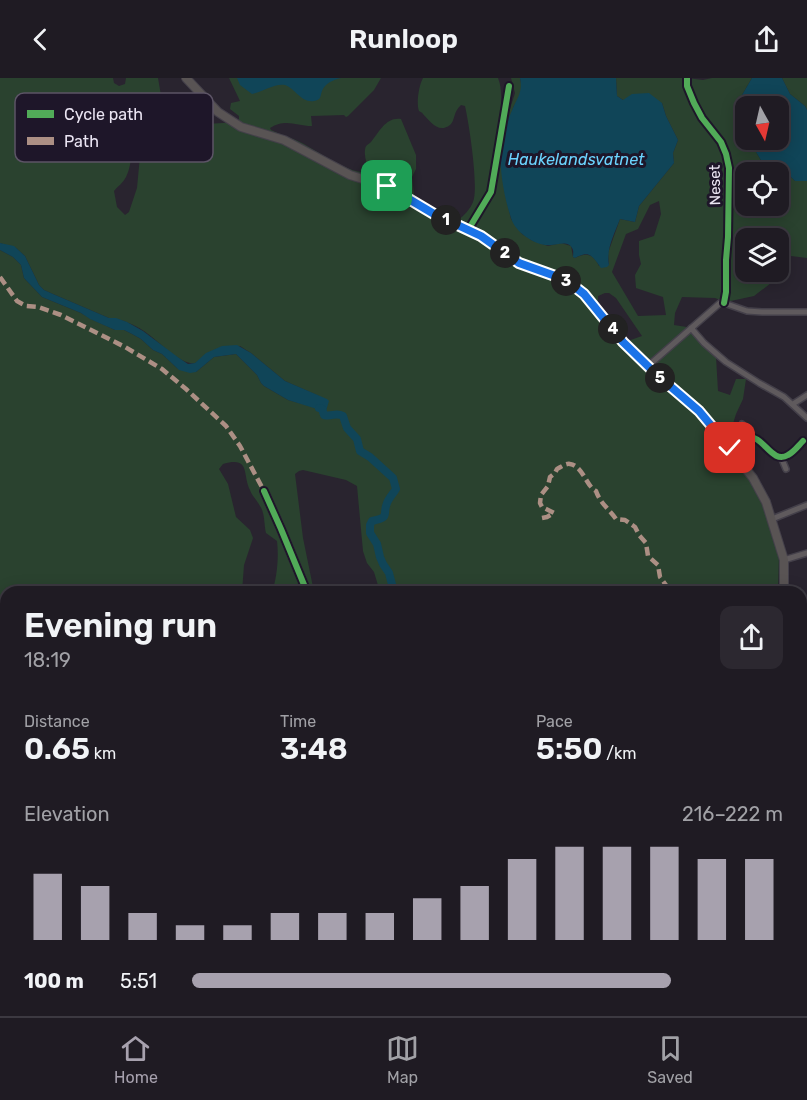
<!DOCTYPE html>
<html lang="en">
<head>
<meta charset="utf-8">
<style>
	:root { --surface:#1f1b23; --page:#2c2830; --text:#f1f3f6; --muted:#a1a1a6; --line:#3c3941; --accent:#a7a1ae }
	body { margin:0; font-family:Rubik,sans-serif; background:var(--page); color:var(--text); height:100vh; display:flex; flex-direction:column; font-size:22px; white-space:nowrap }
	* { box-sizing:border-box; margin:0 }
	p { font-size:20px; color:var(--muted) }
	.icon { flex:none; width:33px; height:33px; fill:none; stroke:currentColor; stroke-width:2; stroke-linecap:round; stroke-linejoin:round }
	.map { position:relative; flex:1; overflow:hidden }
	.panel { position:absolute; left:0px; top:508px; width:807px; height:430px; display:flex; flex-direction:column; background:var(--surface); border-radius:18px 18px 0 0; box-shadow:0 3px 15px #0003,0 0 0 2px var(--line) }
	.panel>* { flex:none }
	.needle { width:39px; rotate:172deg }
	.controls { position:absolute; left:735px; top:18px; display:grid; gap:12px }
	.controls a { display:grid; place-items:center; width:54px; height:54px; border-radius:12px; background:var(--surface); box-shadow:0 3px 15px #0003,0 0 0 2px var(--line); font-size:30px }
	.pin { position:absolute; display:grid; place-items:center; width:51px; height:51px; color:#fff; margin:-26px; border-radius:12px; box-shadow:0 3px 9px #0006 }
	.km { position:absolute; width:30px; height:30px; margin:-15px; border-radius:50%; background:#222; color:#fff; font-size:16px; line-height:30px; text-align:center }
	.round { display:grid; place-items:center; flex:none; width:63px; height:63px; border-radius:12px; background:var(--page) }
	.headline { display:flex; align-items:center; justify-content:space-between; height:102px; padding:0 24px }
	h1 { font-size:33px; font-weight:600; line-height:45px }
	.metrics { display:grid; grid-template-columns:repeat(3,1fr); gap:9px; height:102px; padding:6px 24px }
	.metrics div { display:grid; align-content:center }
	.metrics b { font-size:30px; font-weight:600 }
	.metrics small { font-size:16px; font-weight:400 }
	.metrics p { font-size:16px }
	.chart { height:168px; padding:12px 24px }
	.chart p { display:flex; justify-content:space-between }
	.chart svg { width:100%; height:108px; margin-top:6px; stroke:var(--accent); stroke-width:6 }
	ul { padding:0 24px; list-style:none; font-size:20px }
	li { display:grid; grid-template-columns:96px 72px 1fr; align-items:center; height:45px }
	li i { height:15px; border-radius:8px; background:var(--accent) }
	header { display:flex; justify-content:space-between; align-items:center; height:78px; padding:0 24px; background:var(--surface); font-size:27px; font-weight:600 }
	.tabs { display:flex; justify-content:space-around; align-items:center; height:84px; border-top:2px solid var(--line); background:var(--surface); font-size:16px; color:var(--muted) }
	.tabs a { display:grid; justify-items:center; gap:3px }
	.tabs .active { color:var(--accent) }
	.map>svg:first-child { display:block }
</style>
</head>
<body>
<header><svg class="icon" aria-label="back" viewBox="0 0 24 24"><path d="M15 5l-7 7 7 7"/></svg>Runloop<svg class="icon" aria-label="share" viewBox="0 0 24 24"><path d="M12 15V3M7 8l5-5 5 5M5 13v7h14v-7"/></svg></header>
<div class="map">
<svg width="807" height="938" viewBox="0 0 807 938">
	<rect width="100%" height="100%" fill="#29242f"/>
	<path fill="#2a422f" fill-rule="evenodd" d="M0,0H113L114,5L119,8L125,6L126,0H158L163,29L162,32C150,33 140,26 129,29C129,51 136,79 126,99C123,105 118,108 114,113L117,129L125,137L129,134L137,110L140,78L147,55H149L157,59C166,57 163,47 168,41L174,40L181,45L190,47L239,44V38L230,31L231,25L240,23L229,0H381L374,12L348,38L346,39L344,37L311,38L312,48C296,48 286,40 270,50L271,52C281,57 292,60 302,65C317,73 351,97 367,94L368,92C367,86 364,78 365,72C366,66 367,68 371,64C380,53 386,39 401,41L416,77V91L412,99L414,116L417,122L452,140L458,142C463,139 471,130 473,124C479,110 469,45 465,28L461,27C453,34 455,43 450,47C438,56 430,43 423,36C422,34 420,34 419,33C416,25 419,7 423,0H498C503,12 500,24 502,37L505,39L510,31L515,15L511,0H520L522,10L521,16L514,28L503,58L500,78L505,115L511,141L522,156L533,163L548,168L561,165L571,168L573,179L575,180C587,174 593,176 599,188L609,187L608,175L620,141L635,144L639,128L674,85L673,75L678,62L666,38L662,25L623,22L617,18L616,0H687L703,2L712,0H752L735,29L738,42L745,55L746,62H749L762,84L777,85L795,103H807V180L791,178L779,184L778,160H746V194H774L771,205L754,218L726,224L715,220L682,219L675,235L674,247L693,250L716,279L718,313L730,317L736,301H746L743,321L736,336L731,352L723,366L755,410L770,446L779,476L778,514H380L374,494L367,485L363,473L357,408L346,402L303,392L299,393L295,396L303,460L314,514H272C277,500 279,479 277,463L266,455C264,447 265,435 260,428C257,422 252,418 250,412C242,396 251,378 223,386L219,391L228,406L236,439L250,452L253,460L244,487L242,514H6V933H325L327,938H0V172L13,179L21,187L24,200L42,219L81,235L91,241L115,252H124L132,256L141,261L153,272L162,276L177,290L196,294L214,279L236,276L257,297L261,305L264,308L288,322L313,329L321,333L322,336L319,318L285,303L251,275L240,268L195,285C180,287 161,265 148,256C138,248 123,241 109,240L53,216L44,212L39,207L25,178L16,170L0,165ZM746,94H778V128H746ZM659,123L661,136L654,158L639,163V177L641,186L635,197L636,210L663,219L666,237L638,238L612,194L626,156L638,151L650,127ZM605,215H609L616,220L642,258L622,265L598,228V218Z
		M782,0H807V32L805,28L790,16Z
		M801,526L807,527V632L801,636Z
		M589,933H646L649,938H592Z
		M706,933H754L756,938H706Z"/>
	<path fill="#104558" d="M237,0H341C333,2 325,5 322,13C320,19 321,22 314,23C301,25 296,11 285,7C275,5 262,14 252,16L240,7Z
		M520,0H616L617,18L623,22L632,16L649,15L662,25L666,38L678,62L673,75L674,85L639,128L635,144L620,141C614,157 606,171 609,187L607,189L601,190C592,178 590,172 575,180L573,179C573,177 574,172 572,170C568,162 557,167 551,167C536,169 515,154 511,140C503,116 497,81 503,57C506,48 509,39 513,30C518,19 523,13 520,0Z
		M752,0H782L790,16L805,28L807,32V103H795L777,85L762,84L749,62H778V28H770L764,24L759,25L762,28H746L745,55L738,42L735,29Z
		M0,165L14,168L25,178L39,207L44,212L53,216L109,240H116L127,244L143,253L179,280L188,286L195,285L206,275L222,268L237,267L251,275L285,303L327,321L329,323L325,336L323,338L321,333L317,331L288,322L264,308L261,305L257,297L236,276L214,279L196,294L190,295L179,292L162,276L153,272L141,261L132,256L124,252H115L90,241L81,235L42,219L24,200L21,187L13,179L0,172Z"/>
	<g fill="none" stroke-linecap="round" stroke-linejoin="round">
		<path stroke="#104558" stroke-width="1.5" d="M450,933L452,938"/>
		<path stroke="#104558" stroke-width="8" d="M319,330L322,331L324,337C332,339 336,334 343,338L347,350L357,361L360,373L370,379L393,400L396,411C393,416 389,420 387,425C382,437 391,439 372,443L370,447V455L377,466L380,479L383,486L389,495L394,514
			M639,933L640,938"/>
		<g stroke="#44404a" stroke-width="8">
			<path id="street" d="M687,0V8L694,25L702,40L721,64L726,76L729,90L728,159L726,182V214L724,225
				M468,152L491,114L509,8
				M691,250L704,265L726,284L759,305L784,319L807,340
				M648,288L720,225H724L747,233L762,234H807
				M793,326L807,317
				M742,346L739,352L743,360
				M730,370C735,366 740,361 746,359C764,356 771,387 788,377C794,374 798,368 803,363
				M781,379L786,391
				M772,441L807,427
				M784,482L807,475
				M801,635L807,630
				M470,933L472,938
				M521,938L524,933
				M731,938L732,933"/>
		</g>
		<g stroke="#44404a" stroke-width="10">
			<path id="secondary" d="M186,0L218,34L241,49L284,62L350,97L391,110L434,136L481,158L519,185L558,199L575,209L584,216L623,264L656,296L699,333L753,400L766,424L784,482V514
				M264,413L281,451L307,514
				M801,747L807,759"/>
		</g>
		<g stroke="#44404a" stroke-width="11">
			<path id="primary" d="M804,938L807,930"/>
		</g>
		<use href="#street" stroke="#5f5a5d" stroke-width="5"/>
		<use href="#secondary" stroke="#595454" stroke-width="8"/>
		<use href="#primary" stroke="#615b5a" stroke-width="8"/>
		<path stroke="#ac8f84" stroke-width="4.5" stroke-dasharray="9 4.5" stroke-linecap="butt" d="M0,199L17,223L26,228L38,229L61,237L125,269L162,291L186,311L226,348L240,368L264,413
			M542,440L547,439L554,435L542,429L540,425L541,417L548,408L550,399L555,395L557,391C561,389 566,385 570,386C583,388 586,408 596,413C600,425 609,431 616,441L625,442L635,449L639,457L646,465L648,478L658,487L660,499L671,514"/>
		<g stroke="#1e1629" stroke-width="10">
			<path id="cycleway" d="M687,0V8L694,25L702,40L721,64L726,76L729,90L728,159L726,182V214L724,225
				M468,152L491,114L509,8
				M730,370C735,366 740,361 746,359C764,356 771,387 788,377C794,374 798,368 803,363
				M264,413L281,451L307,514"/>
		</g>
		<use href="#cycleway" stroke="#51ab58" stroke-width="6"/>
	</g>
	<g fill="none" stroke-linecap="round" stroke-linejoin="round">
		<g stroke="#fff" stroke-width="12">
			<path id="route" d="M387,108L434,136L481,158L519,185L558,199L575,209L584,216L623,264L656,296L699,333L730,370"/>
		</g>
		<use href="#route" stroke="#1a73e8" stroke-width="8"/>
	</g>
	<g text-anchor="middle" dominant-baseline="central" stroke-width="6" stroke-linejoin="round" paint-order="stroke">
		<g font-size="15" fill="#ebe5f3" stroke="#1e1629">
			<text transform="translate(715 107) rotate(-91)">Neset</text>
		</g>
		<g font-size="16" font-style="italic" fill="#6bd4fe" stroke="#1e1629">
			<text x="576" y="81">Haukelandsvatnet</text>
		</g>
	</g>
	<rect x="15" y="15" width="198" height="69" rx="9" fill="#1e1629" stroke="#5c5466" stroke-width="1.5"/>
	<rect x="27" y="32" width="27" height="8" fill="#51ab58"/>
	<rect x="27" y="59" width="27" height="8" fill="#ac8f84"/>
	<g font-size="16" fill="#ebe5f3">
		<text x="64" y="42">Cycle path</text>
		<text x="64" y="69">Path</text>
	</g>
</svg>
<div class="controls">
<a><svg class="needle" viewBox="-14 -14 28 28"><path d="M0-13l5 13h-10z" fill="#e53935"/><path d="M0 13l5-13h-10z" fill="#a1a1a6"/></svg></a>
<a><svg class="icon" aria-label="locate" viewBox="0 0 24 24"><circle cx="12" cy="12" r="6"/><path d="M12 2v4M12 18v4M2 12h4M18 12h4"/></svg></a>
<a><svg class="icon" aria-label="layers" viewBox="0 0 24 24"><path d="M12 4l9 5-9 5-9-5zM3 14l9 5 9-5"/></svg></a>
</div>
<div class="pin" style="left:387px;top:108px;background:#1e9e55"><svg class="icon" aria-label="arrive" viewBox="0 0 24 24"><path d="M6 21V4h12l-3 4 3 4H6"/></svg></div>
<div class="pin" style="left:730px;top:370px;background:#d93025"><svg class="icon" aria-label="check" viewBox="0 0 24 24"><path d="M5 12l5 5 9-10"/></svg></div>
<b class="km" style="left:446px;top:142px">1</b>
<b class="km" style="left:505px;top:175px">2</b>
<b class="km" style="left:566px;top:203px">3</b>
<b class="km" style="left:613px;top:251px">4</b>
<b class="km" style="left:660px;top:300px">5</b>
<section class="panel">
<div class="headline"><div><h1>Evening run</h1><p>18:19</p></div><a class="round"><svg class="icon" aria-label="share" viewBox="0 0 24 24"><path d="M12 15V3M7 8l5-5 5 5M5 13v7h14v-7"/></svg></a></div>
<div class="metrics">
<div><p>Distance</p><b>0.65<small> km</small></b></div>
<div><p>Time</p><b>3:48</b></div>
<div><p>Pace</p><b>5:50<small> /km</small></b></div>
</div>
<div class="chart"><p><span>Elevation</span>216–222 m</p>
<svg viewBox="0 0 160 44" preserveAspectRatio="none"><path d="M5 44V17M15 44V22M25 44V33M35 44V38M45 44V38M55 44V33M65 44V33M75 44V33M85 44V27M95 44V22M105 44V11M115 44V6M125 44V6M135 44V6M145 44V11M155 44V11"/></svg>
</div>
<ul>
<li><b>100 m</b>5:51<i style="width:81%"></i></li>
</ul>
</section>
</div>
<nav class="tabs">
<a class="active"><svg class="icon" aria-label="home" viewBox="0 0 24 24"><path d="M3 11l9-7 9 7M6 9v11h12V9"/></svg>Home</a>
<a><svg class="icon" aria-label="map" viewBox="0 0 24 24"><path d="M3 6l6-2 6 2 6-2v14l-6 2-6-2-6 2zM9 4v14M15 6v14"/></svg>Map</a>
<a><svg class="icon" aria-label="saved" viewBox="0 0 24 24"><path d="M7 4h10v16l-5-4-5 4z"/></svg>Saved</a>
</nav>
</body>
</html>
